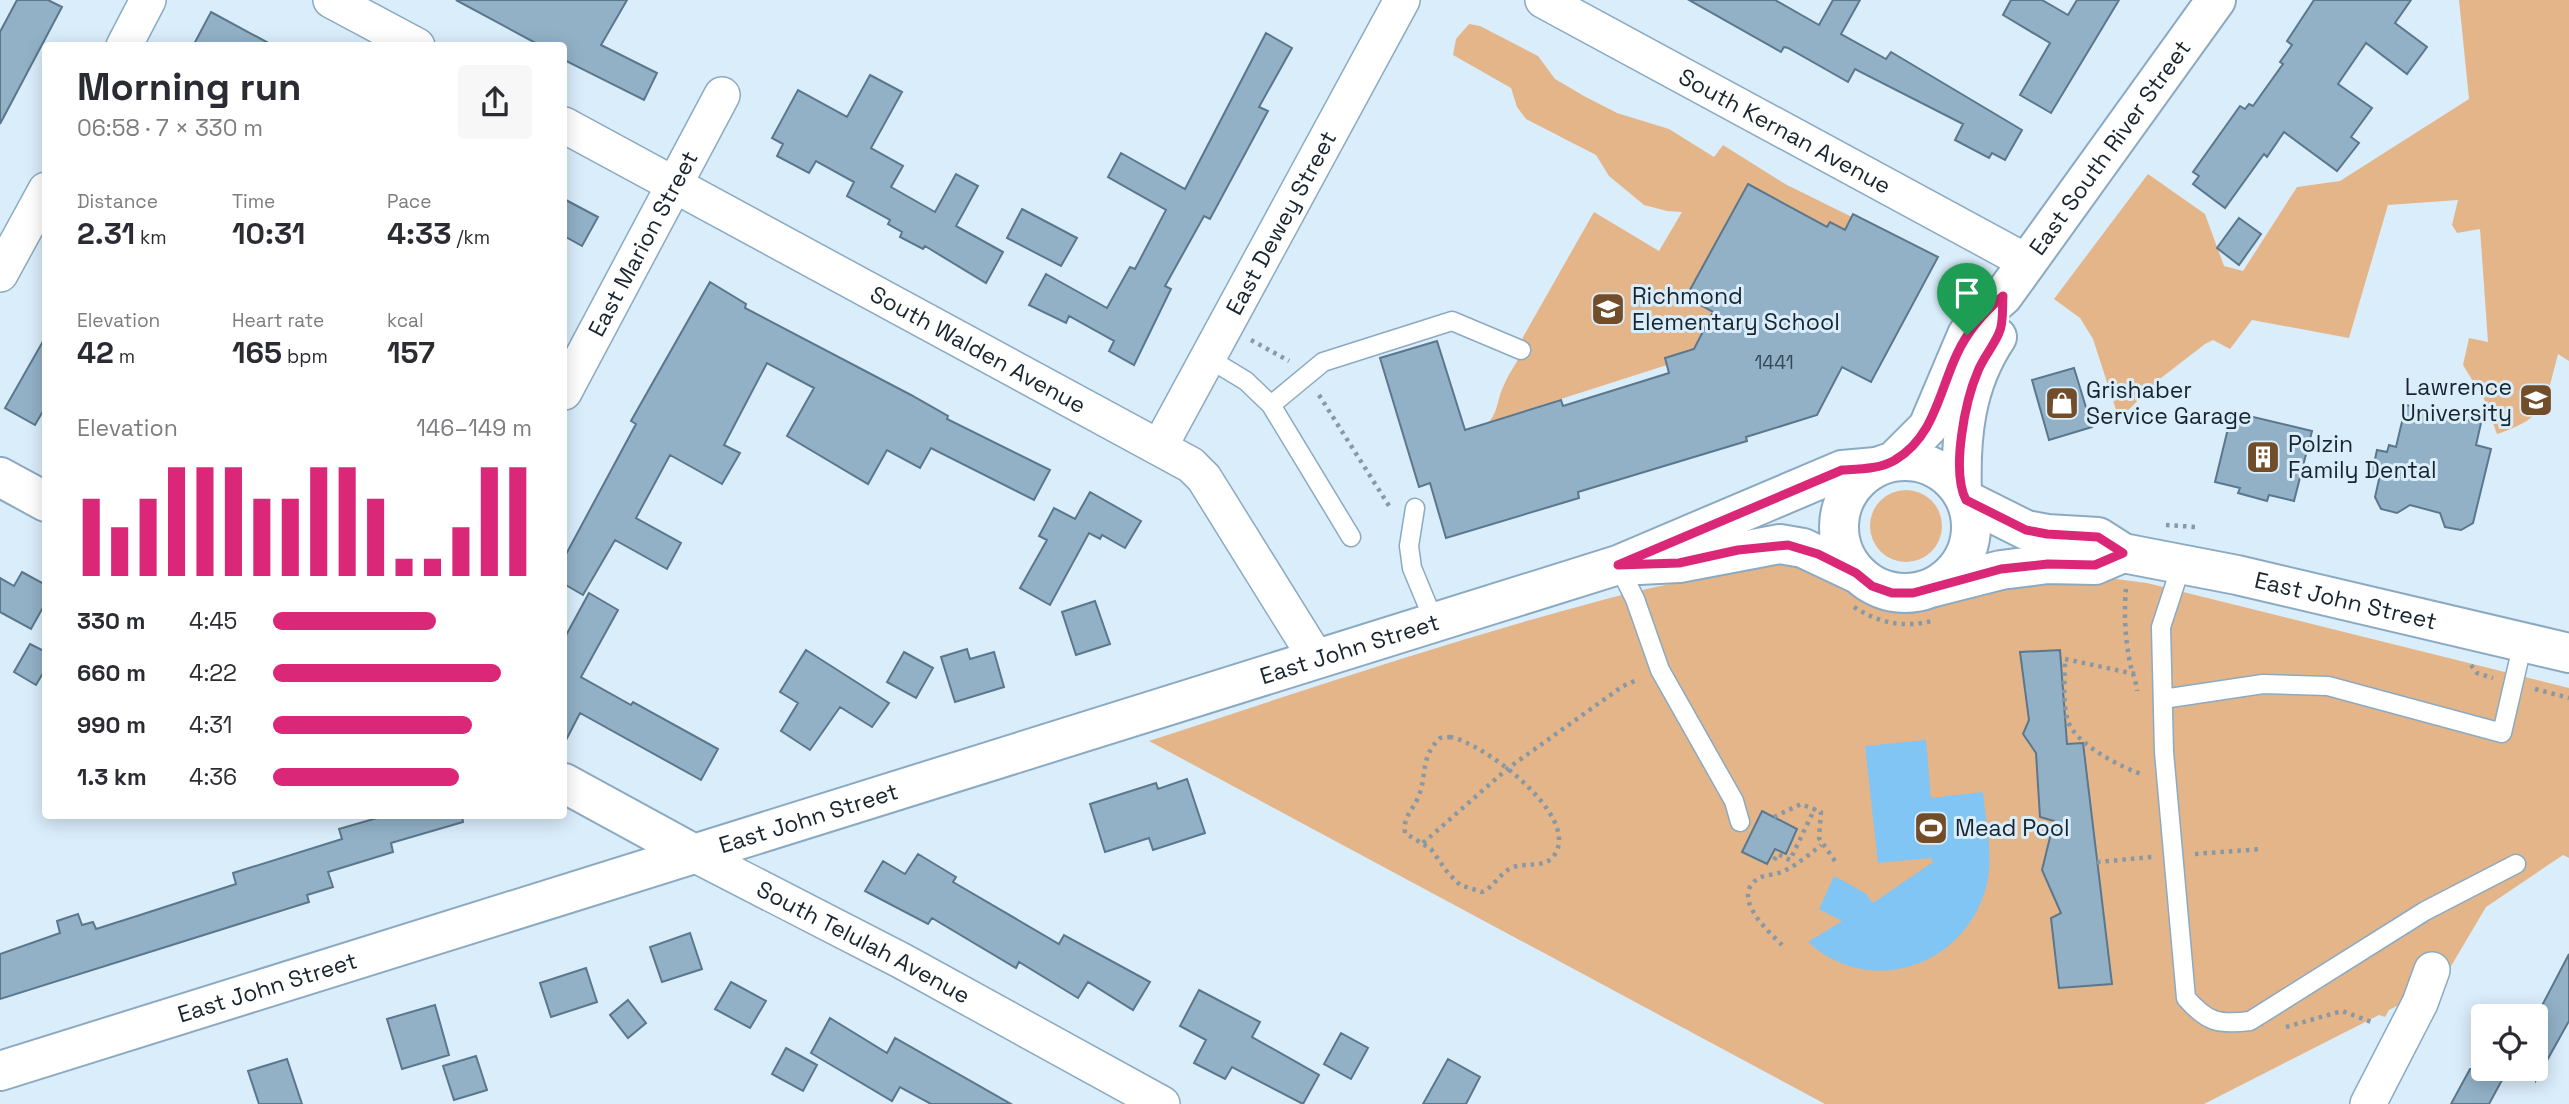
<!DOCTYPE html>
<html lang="en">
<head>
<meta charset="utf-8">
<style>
	:root { --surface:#fff; --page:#f7f7f7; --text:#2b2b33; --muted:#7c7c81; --accent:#db2777 }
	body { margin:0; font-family:"Space Grotesk",sans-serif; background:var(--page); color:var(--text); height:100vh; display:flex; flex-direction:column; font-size:26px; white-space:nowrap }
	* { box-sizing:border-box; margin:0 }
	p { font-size:23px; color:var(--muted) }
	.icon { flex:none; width:38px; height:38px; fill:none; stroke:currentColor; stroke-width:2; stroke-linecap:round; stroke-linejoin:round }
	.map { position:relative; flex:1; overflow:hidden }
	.details { position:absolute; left:42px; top:42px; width:525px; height:777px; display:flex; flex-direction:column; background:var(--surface); border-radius:7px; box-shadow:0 4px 18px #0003 }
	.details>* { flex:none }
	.buttons { position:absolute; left:2471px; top:1004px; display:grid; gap:14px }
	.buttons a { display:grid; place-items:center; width:77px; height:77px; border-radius:7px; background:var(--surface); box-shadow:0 4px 18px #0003; font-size:35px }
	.pin { position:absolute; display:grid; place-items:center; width:60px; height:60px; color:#fff; margin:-72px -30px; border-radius:50% 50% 50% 0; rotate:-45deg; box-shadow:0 0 7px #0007 }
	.pin .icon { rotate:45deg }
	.round { display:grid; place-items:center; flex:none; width:74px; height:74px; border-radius:7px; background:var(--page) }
	.head { display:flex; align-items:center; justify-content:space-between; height:119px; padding:0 35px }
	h1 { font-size:38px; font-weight:700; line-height:52px }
	.stats { display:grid; grid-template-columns:repeat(3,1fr); gap:10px; height:119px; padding:7px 35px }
	.stats div { display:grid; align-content:center }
	.stats b { font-size:30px; font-weight:700 }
	.stats small { font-size:19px; font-weight:400 }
	.stats p { font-size:19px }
	.chart { height:196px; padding:14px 35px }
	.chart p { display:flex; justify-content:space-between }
	.chart svg { width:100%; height:126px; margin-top:7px; stroke:var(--accent); stroke-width:6 }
	ul { padding:0 35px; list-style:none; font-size:23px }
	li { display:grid; grid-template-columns:112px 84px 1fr; align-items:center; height:52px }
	li i { height:18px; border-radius:9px; background:var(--accent) }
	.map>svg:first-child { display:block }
</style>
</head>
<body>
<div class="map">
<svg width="2569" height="1104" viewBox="0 0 2569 1104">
	<rect width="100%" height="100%" fill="#daedfb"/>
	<path fill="#e5b58a" d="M2459,0H2569V361L2558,354C2545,402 2548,417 2497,434L2484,399L2463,365L2469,338L2488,342L2480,229L2457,233L2452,225L2458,200L2388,205L2349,338L2252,320L2230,349L2213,340L2205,344L2161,378L2119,419L2093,339L2080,318L2054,299L2148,174L2205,214L2224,266L2243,271L2297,187L2340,181L2469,99Z
		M1469,24L1480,26L1538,56L1555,79L1584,96L1617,113L1669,129L1714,157L1723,145L1787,185L1852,217L1845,230L1827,227L1748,184L1686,297L1713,312L1694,349L1666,357L1667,365L1489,422C1499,410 1497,398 1504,385C1514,362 1519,367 1523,337L1594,212L1659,251L1682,212L1667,211L1644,205L1609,176L1596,155L1526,119L1517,107L1511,88L1453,55L1456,39Z
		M1870 526a36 36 0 1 1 72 0a36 36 0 1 1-72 0Z
		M1792,561L1834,577L1867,600L1903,607L1937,602L1992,585L2093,576L2147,583L2569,688V858L2563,855L2486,907L2441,983L2389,1010L2385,1017L2379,1015L2204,1104H1825L1149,741C1302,691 1455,639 1610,598C1670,582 1731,572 1792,561Z"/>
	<path fill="#81c5f4" d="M1926,740L1931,798L1983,792C1986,823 1994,858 1986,888C1963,968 1869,998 1808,942L1842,921L1819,909L1834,876L1865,893L1873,903L1933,862L1931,858L1878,863L1865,746Z"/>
	<path fill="#92b1c7" stroke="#5a778c" stroke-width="2" d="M17,0H48L62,7L0,124V32Z
		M456,0H627L601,45L657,73L644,100L564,60V46H541Z
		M1689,0H1775L1819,25L1833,0H1860L1841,34L1886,59L1891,52L2022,130L2005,160L1992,153L1989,158L1955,140L1963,124L1855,69L1848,82L1788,48L1784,47L1781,52Z
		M2011,0H2042L2068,15L2077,0H2119L2051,113L2020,95L2050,43L2003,15Z
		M2314,0H2411L2395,23L2427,47L2407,74L2366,43L2338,84L2372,108L2351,137L2359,143L2337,171L2284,132L2267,157L2264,154L2225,208L2193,184L2199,176L2193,172L2240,106L2245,109L2249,104L2253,106L2283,64L2280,62L2292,45L2287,41Z
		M211,12L274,46H193Z
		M1266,33L1292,48L1259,107L1268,111L1210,219L1204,216L1165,286L1171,289L1134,365L1109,351L1114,341L1069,316L1066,323L1029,305L1046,274L1107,308L1130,267L1135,269L1166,210L1108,177L1121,153L1185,189Z
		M870,75L902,92L871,148L903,166L891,187L935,212L956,174L978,186L956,226L1003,252L986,283L925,246L923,249L900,237L902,232L888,224L890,220L847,196L854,182L816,161L809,173L777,156L783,144L772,138L798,90L847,117Z
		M1748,184L1827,227L1830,222L1845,230L1853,214L1938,257L1871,382L1842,367L1817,415L1746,437L1747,441L1578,492L1579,498L1446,538L1430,483L1419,487L1380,358L1437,341L1465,430L1561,400L1563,406L1669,373L1665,358L1694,349L1713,312L1686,297Z
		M564,199L598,217L582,246L564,236Z
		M1022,209L1077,238L1061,266L1007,238Z
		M2239,218L2261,234L2239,265L2217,248Z
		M710,282L746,304L745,308L911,395L948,416L947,419L1050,470L1034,500L931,448L920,468L887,450L868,484L787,436L814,388L767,363L724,445L740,453L722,484L670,455L636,518L681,543L667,569L615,540L583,595L564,584V558L636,424L631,421Z
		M46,336V406L35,425L5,408Z
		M2074,368L2092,427L2049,440L2032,380Z
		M2406,405L2481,423L2476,445L2491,449L2473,523L2461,530L2445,527L2440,513L2410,505L2397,513L2381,509L2375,497L2380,475L2372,473L2377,450L2387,452L2389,445L2396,447Z
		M2232,412L2312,431L2294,501L2269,495L2267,501L2238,493L2240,488L2215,482Z
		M1090,492L1141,521L1125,548L1102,535L1100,539L1089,533L1050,605L1020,588L1047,540L1039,536L1054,508L1075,519Z
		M22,572L46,585V602L31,629L0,612V578L14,586Z
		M589,593L618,610L581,677L631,705L633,702L718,749L701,780L580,713L564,744V639Z
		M1095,601L1110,644L1076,655L1062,612Z
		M30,644L46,652V668L36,685L14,672Z
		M967,649L970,659L994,652L1004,687L955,702L941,657Z
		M806,650L889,703L872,727L840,707L810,750L781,731L798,703L780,692Z
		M2060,650L2067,744L2083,743L2112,984L2059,988L2051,918L2061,913L2042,870L2054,821L2040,817L2036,753L2023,734L2029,720L2020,652Z
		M904,652L933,668L916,698L887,682Z
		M1187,779L1205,833L1153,850L1149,838L1105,852L1090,804L1156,783L1158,789Z
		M1762,811L1797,829L1786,854L1775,849L1767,864L1742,852Z
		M384,816H462L463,822L391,843L393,852L328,872L333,887L307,895L309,902L0,999V954L60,933L57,921L78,914L82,925L93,922L96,929L137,916L236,884L233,873L342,839L339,829Z
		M918,854L956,877L953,882L1059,944L1064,935L1150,982L1133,1010L1088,982L1078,998L1019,962L1016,968L932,918L928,924L865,891L883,861L905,874Z
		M690,933L702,969L662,982L650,947Z
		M2569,954V1021L2536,1080V1017Z
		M586,968L597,1002L551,1017L540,983Z
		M731,982L766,1001L750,1028L715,1009Z
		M1199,990L1260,1022L1252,1037L1319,1075L1303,1104L1232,1067L1225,1079L1194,1063L1206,1040L1180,1026Z
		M628,1000L646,1023L628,1038L610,1015Z
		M435,1005L449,1055L402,1069L387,1019Z
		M830,1018L887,1053L895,1038L1011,1104H931L900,1087L892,1101L811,1053Z
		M1341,1033L1368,1048L1351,1079L1324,1064Z
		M786,1048L817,1065L803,1091L772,1074Z
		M476,1056L487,1090L454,1100L443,1066Z
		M287,1059L302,1104H259L248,1071Z
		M1448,1059L1480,1077L1466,1104H1423Z
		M2470,1069H2508L2489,1104H2451Z"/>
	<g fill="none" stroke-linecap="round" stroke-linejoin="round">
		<g stroke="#8baac1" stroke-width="21">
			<path id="service" d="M1208,358L1246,381L1271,405L1351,537
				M1271,405L1323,362L1452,321L1521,350
				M1415,508L1409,546L1412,568L1434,621
				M2182,563L2161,627L2164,752L2186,998C2207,1022 2218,1025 2250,1021L2425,911L2516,864
				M1618,565L1635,599L1660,670L1734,801L1740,822
				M2163,699L2263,684L2328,686L2502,733L2523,642"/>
		</g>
		<g stroke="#8baac1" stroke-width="38">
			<g id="minor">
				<path d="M331,0L417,46"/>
				<path id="s1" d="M1543,0L2027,262"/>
				<path d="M124,46L148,0"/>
				<path id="s2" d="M564,125L1191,465L1204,478L1316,658"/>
				<path d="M0,274L46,190"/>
				<path id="s3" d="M564,392L722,95"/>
				<path id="s4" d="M1160,446L1402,0"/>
				<path id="s5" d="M694,854L902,961L1162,1104"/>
				<path d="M2368,1104L2420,1003L2432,970"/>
			</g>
		</g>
		<g stroke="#8baac1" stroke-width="42">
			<g id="tertiary">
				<path id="s6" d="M1895,460L1928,427L1967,335L1980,316L2003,296L2216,0"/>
				<circle cx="1905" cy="527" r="66"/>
				<path d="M0,477L46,502"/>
				<path d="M1962,493C1960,437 1965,385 1997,337"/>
				<path id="s7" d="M1966,500L2026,530L2047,534L2098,537L2123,553L2237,575L2569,653"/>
				<path d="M1639,565L1679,563L1780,544L1803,548L1856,573"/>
				<path d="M1934,587L2001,570L2048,564L2095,565L2123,553"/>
				<path d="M564,783L694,854"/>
				<path id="s8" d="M0,1071L1618,565L1842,470L1876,467"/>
			</g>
		</g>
		<path stroke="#8898a4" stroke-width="4.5" stroke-dasharray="3.5 5" stroke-linecap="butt" d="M1251,340L1289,361
			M1319,395L1391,509
			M2166,525L2196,527
			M2126,589C2124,609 2125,637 2129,657C2130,669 2136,678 2137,691
			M1854,607C1879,623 1903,628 1932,621
			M2471,665L2477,673L2493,678
			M2135,674L2065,659C2065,677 2062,703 2068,721C2075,744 2122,768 2144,775
			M2535,689L2569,698
			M1450,737C1482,742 1580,815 1555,854C1545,870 1526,861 1511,868C1499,874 1494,887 1482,892L1460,885L1448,873L1431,849L1405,833C1403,817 1412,811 1418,798C1428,774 1419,759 1440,738Z
			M1774,817L1801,804L1821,812L1819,838L1835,861
			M1423,843L1507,769L1623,686L1639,679
			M2195,854L2262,849
			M1774,860L1778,854L1790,860L1815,808
			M2097,862L2152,857
			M1782,945C1768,931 1729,896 1759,878C1767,874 1778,875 1786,870C1798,864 1810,854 1821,845
			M2286,1027L2342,1011L2374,1023"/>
		<use href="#service" stroke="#fff" stroke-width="18"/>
		<use href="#minor" stroke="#fff" stroke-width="35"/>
		<use href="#tertiary" stroke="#fff" stroke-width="38"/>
	</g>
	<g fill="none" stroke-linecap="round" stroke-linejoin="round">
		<g stroke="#fff" stroke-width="14">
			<path id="route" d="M2003,296C2002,307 2004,323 1999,333C1993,347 1983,358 1978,371C1965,401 1951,471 1966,500L2026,530L2047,534L2098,537L2123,553L2095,565L2048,564L2001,569L1913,593H1892L1872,586L1856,573L1818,554L1788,545L1738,550L1679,563L1618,565L1842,470C1859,469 1881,469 1895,460C1934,437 1939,392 1957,354C1968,330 1983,313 2003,296Z"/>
		</g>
		<use href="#route" stroke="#db2777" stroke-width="9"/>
	</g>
	<defs>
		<g id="school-square" transform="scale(1.75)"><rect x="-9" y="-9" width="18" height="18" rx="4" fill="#724d29" stroke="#daedfb"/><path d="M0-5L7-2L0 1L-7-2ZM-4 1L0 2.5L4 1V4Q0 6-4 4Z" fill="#fff"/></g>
		<g id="university-square" transform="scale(1.75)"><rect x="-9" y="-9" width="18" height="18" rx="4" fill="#724d29" stroke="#daedfb"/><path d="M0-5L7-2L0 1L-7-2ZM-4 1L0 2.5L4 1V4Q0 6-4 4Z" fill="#fff"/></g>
		<g id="shop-square" transform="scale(1.75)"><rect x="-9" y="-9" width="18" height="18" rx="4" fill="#724d29" stroke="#daedfb"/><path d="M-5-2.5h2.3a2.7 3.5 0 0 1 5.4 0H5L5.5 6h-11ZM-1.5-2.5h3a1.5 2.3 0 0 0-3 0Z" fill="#fff"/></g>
		<g id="building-square" transform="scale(1.75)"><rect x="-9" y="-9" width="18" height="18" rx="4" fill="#724d29" stroke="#daedfb"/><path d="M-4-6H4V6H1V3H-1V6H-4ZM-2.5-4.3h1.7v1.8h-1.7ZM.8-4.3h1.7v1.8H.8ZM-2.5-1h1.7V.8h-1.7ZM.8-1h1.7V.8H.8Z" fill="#fff"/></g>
		<g id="stadium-square" transform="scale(1.75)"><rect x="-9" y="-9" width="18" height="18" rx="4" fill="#724d29" stroke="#daedfb"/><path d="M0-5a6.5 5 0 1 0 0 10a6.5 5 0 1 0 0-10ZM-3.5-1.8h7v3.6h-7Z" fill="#fff"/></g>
	</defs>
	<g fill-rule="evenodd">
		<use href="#school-square" x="1608" y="309"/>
		<use href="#university-square" x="2536" y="400"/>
		<use href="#shop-square" x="2062" y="403"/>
		<use href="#building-square" x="2263" y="457"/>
		<use href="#stadium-square" x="1931" y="828"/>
	</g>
	<g text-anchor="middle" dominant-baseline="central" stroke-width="6" stroke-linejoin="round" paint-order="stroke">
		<g font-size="19" fill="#374854">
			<text x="1774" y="362">1441</text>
		</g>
		<g font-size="23" fill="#19252e" stroke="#daedfb">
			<text stroke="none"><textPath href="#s1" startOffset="275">South Kernan Avenue</textPath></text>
			<text stroke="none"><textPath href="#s6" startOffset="383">East South River Street</textPath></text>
			<text stroke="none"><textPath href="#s4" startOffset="254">East Dewey Street</textPath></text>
			<text stroke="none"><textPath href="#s3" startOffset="168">East Marion Street</textPath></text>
			<text stroke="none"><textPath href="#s2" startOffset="471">South Walden Avenue</textPath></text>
			<text stroke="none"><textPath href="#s7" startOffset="397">East John Street</textPath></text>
			<text stroke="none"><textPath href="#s8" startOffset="1414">East John Street</textPath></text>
			<text stroke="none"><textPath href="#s8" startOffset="847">East John Street</textPath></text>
			<text stroke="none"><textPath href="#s5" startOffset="191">South Telulah Avenue</textPath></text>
			<text stroke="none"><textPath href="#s8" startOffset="280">East John Street</textPath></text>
		</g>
		<g font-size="23" fill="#19252e" stroke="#daedfb" text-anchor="start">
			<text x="1632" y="296">Richmond<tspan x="1632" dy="26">Elementary School</tspan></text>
			<text x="2512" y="387" text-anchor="end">Lawrence<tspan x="2512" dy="26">University</tspan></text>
			<text x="2086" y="390">Grishaber<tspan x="2086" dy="26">Service Garage</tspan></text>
			<text x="2288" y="444">Polzin<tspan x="2288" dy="26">Family Dental</tspan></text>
			<text x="1955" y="828">Mead Pool</text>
		</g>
	</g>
</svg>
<div class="buttons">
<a><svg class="icon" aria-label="locate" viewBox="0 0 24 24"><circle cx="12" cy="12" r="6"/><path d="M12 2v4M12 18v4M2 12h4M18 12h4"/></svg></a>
</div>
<div class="pin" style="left:1967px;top:335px;background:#1e9e55"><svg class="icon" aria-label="arrive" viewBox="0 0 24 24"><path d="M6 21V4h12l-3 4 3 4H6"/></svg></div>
<section class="details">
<div class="head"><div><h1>Morning run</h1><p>06:58 · 7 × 330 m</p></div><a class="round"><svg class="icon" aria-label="share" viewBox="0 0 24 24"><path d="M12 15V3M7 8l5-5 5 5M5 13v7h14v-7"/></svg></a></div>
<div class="stats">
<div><p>Distance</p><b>2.31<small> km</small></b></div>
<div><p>Time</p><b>10:31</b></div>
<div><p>Pace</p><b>4:33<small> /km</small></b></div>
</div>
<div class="stats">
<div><p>Elevation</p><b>42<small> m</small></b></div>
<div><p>Heart rate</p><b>165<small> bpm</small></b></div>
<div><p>kcal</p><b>157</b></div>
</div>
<div class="chart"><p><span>Elevation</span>146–149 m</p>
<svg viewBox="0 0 160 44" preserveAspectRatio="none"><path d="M5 44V17M15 44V27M25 44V17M35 44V6M45 44V6M55 44V6M65 44V17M75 44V17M85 44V6M95 44V6M105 44V17M115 44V38M125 44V38M135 44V27M145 44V6M155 44V6"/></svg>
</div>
<ul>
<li><b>330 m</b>4:45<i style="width:63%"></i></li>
<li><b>660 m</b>4:22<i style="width:88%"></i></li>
<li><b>990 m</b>4:31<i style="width:77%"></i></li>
<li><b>1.3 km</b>4:36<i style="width:72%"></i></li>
</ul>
</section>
</div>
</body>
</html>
